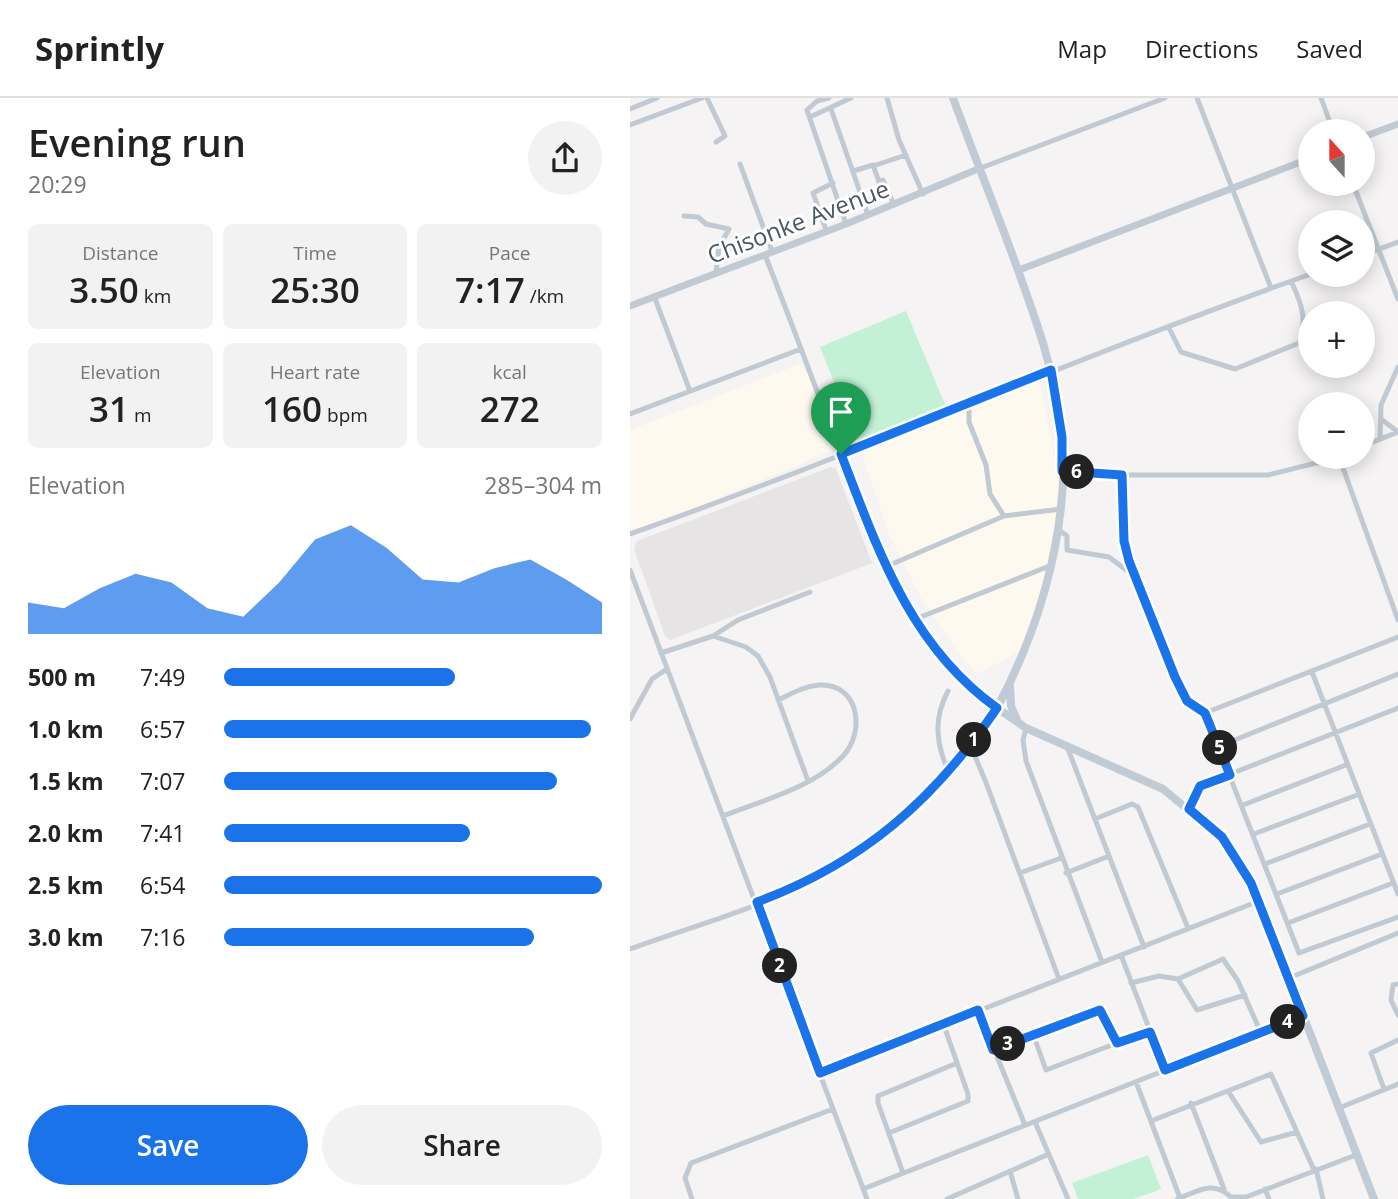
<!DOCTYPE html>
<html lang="en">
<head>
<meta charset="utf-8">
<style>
	:root { --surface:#fff; --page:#f2f2f2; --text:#222; --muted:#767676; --line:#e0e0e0; --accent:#1a73e8 }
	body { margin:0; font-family:"Open Sans",sans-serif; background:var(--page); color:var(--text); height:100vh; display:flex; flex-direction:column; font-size:26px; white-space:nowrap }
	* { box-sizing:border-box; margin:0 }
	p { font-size:23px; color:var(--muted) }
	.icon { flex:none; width:38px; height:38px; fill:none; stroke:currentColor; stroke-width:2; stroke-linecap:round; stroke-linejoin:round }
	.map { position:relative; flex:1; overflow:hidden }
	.side { display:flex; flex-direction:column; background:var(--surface); width:630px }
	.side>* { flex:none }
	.needle { width:46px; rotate:339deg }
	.controls { position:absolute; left:668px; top:21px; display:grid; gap:14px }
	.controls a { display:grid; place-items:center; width:77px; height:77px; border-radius:50%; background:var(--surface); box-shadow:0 4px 18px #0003; font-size:35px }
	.pin { position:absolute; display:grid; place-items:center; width:60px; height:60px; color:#fff; margin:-72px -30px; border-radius:50% 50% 50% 0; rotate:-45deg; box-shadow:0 0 7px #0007 }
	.pin .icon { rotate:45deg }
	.km { position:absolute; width:35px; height:35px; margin:-18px; border-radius:50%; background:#222; color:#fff; font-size:19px; line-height:35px; text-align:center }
	.round { display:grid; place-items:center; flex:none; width:74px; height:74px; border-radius:37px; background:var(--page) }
	.head { display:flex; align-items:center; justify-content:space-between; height:119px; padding:0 28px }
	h1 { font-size:38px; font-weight:600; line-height:52px }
	.figures { display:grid; grid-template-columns:repeat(3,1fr); gap:10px; height:119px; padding:7px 28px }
	.figures div { display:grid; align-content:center; border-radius:10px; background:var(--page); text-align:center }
	.figures b { font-size:35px; font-weight:600 }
	.figures small { font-size:19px; font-weight:400 }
	.figures p { font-size:19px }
	.chart { height:196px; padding:14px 28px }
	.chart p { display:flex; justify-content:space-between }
	.chart svg { width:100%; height:126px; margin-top:7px; fill:var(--accent); opacity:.7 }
	.button { display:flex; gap:14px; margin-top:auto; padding:14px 28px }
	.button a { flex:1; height:80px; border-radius:42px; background:var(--accent); color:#fff; font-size:28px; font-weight:600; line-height:80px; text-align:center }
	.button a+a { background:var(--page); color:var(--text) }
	ul { padding:0 28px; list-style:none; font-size:23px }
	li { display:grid; grid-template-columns:112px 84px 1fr; align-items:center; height:52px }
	li i { height:18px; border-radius:9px; background:var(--accent) }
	header { display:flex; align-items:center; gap:42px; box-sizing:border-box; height:98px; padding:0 35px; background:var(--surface); border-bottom:2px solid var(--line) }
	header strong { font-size:33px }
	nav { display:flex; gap:38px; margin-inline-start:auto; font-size:24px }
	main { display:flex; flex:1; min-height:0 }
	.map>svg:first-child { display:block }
</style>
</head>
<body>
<header>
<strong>Sprintly</strong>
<nav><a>Map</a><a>Directions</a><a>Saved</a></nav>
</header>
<main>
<section class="side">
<div class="head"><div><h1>Evening run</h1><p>20:29</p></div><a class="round"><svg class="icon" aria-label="share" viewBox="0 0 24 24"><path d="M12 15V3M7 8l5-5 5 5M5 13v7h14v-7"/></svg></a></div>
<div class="figures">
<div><p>Distance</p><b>3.50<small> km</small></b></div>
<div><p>Time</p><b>25:30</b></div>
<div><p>Pace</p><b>7:17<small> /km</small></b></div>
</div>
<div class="figures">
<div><p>Elevation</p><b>31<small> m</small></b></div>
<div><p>Heart rate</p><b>160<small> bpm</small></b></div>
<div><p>kcal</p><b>272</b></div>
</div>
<div class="chart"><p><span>Elevation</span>285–304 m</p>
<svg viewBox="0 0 160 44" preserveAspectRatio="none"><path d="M0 44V33L10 35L20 28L30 23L40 26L50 35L60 38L70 26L80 11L90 6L100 14L110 25L120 26L130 21L140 18L150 25L160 33V44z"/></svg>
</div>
<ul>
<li><b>500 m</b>7:49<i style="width:61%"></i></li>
<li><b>1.0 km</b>6:57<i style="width:97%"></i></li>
<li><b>1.5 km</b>7:07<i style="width:88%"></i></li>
<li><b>2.0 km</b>7:41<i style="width:65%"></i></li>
<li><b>2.5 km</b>6:54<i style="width:100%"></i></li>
<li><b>3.0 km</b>7:16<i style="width:82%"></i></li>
</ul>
<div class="button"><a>Save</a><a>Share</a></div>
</section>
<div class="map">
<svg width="768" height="1101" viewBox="0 0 768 1101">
	<rect width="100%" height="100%" fill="#f5f3f3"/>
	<path fill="#fdf9ef" d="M170,266L227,342L317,311L320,319L409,278L433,408L417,487L396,550L347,576L329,556L291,500L260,439L227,342L0,437V332Z"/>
	<path fill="#e6e4e5" d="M201,369L206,371L242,465L40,542L35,538L4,451L7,443Z"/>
	<path fill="#c3f1d5" d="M276,213L317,311L227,342L190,249Z
		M518,1057L531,1091L504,1101H448L442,1085Z"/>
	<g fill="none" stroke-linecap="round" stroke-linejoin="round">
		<path stroke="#c1cad2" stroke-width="5" d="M77,0L95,38L86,44
			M199,0L187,3L177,12L216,126
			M257,0L269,42L293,96
			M567,0L641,190
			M691,0L703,33
			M0,11L27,0
			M201,11L238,117
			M180,19L221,0
			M0,27L72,0
			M110,66L142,153
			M243,68L276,57
			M348,71L535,0
			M223,73L243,67L249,84L253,82L264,107
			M723,86L768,201
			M54,118L68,119L76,126L99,131L89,149L86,175
			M196,132L183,95L203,85
			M733,157L768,144
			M24,198L60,293
			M539,230L551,254L605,271L669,245C678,222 671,204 661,183
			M339,307V324L356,367L360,396L374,418
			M0,316L171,251
			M751,321L768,334
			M750,341L751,307L768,269
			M733,348L768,334
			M709,359L768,522
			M432,373L492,377H638L710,359
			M492,377C493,400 491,425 495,447C500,474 541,584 558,603C562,609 569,613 575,615L768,539
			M429,432L437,438V452L479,459L504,478
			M0,436C229,355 452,257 681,176
			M255,469L374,418L431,411
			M0,472L237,1101
			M283,522L422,467
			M83,538L108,522L180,494
			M31,555L83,538L116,549L128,558L140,579L178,683
			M682,574L768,796
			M318,593C303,621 306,646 319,675
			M575,615L669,855L768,819
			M0,621L22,581L37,571
			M396,630L393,642L396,663L472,864
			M338,651L344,656L355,682L429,881
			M438,651L514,849
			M575,654L768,576
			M613,707L716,667
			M559,711L570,688L768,610
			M93,718C133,702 183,690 213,658C236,633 229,585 189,587C174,588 161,596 148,602
			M465,721L502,706L508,709L558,830
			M624,736L727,697
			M635,766L740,726
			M390,775L431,760
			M436,775L479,758
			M647,796L752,756
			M658,825L763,785
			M0,851C55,831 113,815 166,790C251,749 314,686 367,610C274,542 244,444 205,341C182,280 159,218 135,157
			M491,857L535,972
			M659,880L768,835
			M548,881L567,912L615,897
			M501,885L529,878L548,881L593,861L608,883L631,935
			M768,886L763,887L761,902L768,917
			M348,912L395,1027
			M403,936L416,972L487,945
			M363,952L469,912L487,945L520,934
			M190,975L629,803
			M506,984L550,1100
			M754,991L741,955L768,942
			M598,993L631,1044L667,1034
			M561,1005L594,1091
			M709,1010L768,986
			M521,1023L641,976L684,1072
			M405,1024L438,1101
			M259,1035L338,1003V996L313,925
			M686,1071L693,1101
			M380,1073L388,1101
			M273,1075L248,1005V998L327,965
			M233,1091L673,918
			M635,1091L639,1101
			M62,1101L55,1080L61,1065L203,1011
			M317,1101L419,1056
			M547,1101C569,1093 582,1082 601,1099H616L726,1057"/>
		<path stroke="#c1cad2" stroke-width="7" d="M733,39L768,26
			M389,172L681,60
			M0,208L216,126L348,71"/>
		<path stroke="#c1cbd6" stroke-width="8" d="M323,0C353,82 387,162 413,245C423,281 434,322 434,360C433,450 409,531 367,610L396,630L533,691L591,739L629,803L744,1101
			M380,588L381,608L387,622"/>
	</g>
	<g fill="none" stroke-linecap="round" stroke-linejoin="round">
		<g stroke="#fff" stroke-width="14">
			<path id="route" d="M421,272L432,339V373L492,377L494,443L499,463L545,579L557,603L575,615L600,677L570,688L559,711L592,739L621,785L673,918L535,972L520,934L487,945L470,912L363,952L348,912L190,975L127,804C233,765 304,702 367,610C280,548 248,452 211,356Z"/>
		</g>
		<use href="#route" stroke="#1a73e8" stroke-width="9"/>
	</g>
	<g text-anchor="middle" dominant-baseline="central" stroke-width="6" stroke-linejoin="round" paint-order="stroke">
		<g font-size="24" fill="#4a5661" stroke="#fff">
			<text transform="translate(168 123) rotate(-21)">Chisonke Avenue</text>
		</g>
	</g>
</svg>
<div class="controls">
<a><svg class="needle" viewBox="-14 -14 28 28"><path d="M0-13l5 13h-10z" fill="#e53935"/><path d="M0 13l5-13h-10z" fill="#767676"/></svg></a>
<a><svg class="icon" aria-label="layers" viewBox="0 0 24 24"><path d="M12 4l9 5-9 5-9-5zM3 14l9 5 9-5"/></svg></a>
<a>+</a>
<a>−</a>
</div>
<div class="pin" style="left:211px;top:356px;background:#1e9e55"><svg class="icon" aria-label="arrive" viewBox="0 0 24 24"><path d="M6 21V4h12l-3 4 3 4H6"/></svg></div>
<b class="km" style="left:344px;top:642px">1</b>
<b class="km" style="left:150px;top:868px">2</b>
<b class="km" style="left:378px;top:946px">3</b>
<b class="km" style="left:658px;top:924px">4</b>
<b class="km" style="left:590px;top:650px">5</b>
<b class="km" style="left:447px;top:374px">6</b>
</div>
</main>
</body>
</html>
